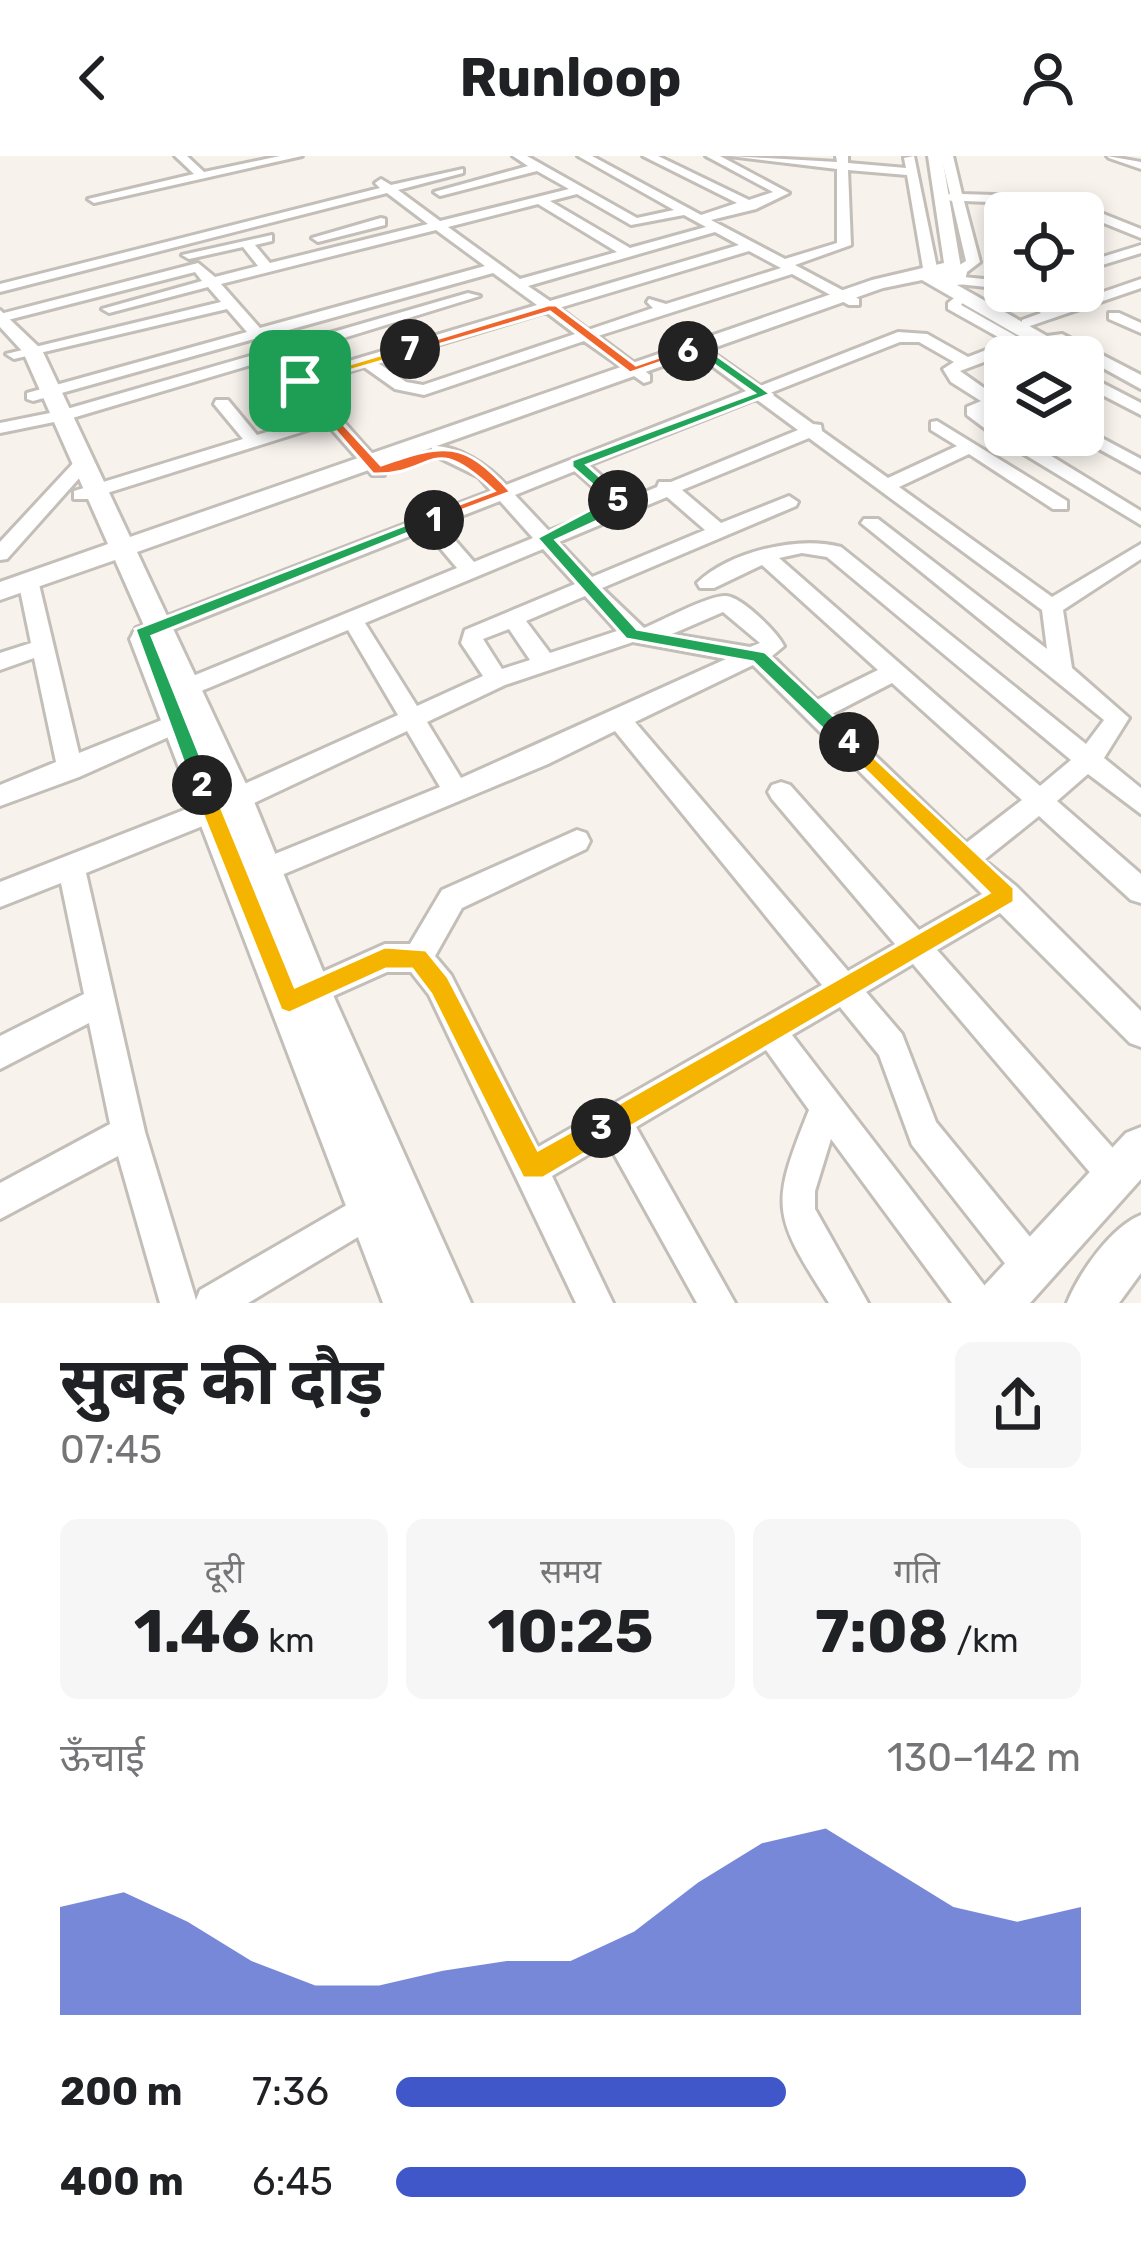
<!DOCTYPE html>
<html lang="hi">
<head>
<meta charset="utf-8">
<style>
	:root { --surface:#fff; --page:#f6f6f6; --text:#202124; --muted:#757577; --accent:#4057ca }
	body { margin:0; font-family:Rubik,"Noto Sans Devanagari",sans-serif; background:var(--page); color:var(--text); height:100vh; display:flex; flex-direction:column; font-size:45px; white-space:nowrap }
	* { box-sizing:border-box; margin:0 }
	p { font-size:39px; color:var(--muted) }
	.icon { flex:none; width:66px; height:66px; fill:none; stroke:currentColor; stroke-width:2; stroke-linecap:round; stroke-linejoin:round }
	.map { position:relative; height:1147px; overflow:hidden }
	.drawer { display:flex; flex-direction:column; background:var(--surface); flex:1 }
	.drawer>* { flex:none }
	.buttons { position:absolute; left:984px; top:36px; display:grid; gap:24px }
	.buttons a { display:grid; place-items:center; width:120px; height:120px; border-radius:18px; background:var(--surface); box-shadow:0 6px 18px #0003; font-size:60px }
	.pin { position:absolute; display:grid; place-items:center; width:102px; height:102px; color:#fff; margin:-51px; border-radius:24px; box-shadow:0 6px 18px #0006 }
	.km { position:absolute; width:60px; height:60px; margin:-30px; border-radius:50%; background:#222; color:#fff; font-size:33px; line-height:60px; text-align:center }
	.round { display:grid; place-items:center; flex:none; width:126px; height:126px; border-radius:18px; background:var(--page) }
	.head { display:flex; align-items:center; justify-content:space-between; height:204px; padding:0 60px }
	h1 { font-size:66px; font-weight:700; line-height:90px }
	.figures { display:grid; grid-template-columns:repeat(3,1fr); gap:18px; height:204px; padding:12px 60px }
	.figures div { display:grid; align-content:center; border-radius:18px; background:var(--page); text-align:center }
	.figures b { font-size:60px; font-weight:700 }
	.figures small { font-size:33px; font-weight:400 }
	.figures p { font-size:33px }
	.chart { height:336px; padding:24px 60px }
	.chart p { display:flex; justify-content:space-between }
	.chart svg { width:100%; height:216px; margin-top:12px; fill:var(--accent); opacity:.7 }
	ul { padding:0 60px; list-style:none; font-size:39px }
	li { display:grid; grid-template-columns:192px 144px 1fr; align-items:center; height:90px }
	li i { height:30px; border-radius:15px; background:var(--accent) }
	header { display:flex; justify-content:space-between; align-items:center; height:156px; padding:0 60px; background:var(--surface); font-size:54px; font-weight:700 }
	.map>svg:first-child { display:block }
</style>
</head>
<body>
<header><svg class="icon" aria-label="back" viewBox="0 0 24 24"><path d="M15 5l-7 7 7 7"/></svg>Runloop<svg class="icon" aria-label="person" viewBox="0 0 24 24"><circle cx="12" cy="8" r="4"/><path d="M4 21q1-7 8-7t8 7"/></svg></header>
<div class="map">
<svg width="1141" height="1147" viewBox="0 0 1141 1147">
	<rect width="100%" height="100%" fill="#f7f2ec"/>
	<g fill="none" stroke-linecap="round" stroke-linejoin="round">
		<g stroke="#c3beb8" stroke-width="6">
			<path id="minor" d="M175,0H187L204,16L280,0H302L94,47L88,43L194,18Z
				M513,0H527L637,62L674,54L578,0H592L701,59L737,47L643,0H658L749,44L773,36L706,0H720L789,37L756,53L711,64L785,103L837,87V13L730,0L837,6L836,0H848V7L906,12L904,2L914,0L937,112L930,116L923,112L907,19L848,14L851,89L795,109L859,143V149H849L792,118L598,180L650,219V225L644,227L584,185L424,239L395,233L364,211L309,227L384,311V319H372L327,268L88,343H74V335L243,283L214,248L216,244H228L257,279L320,260L271,203L69,263L0,277V267L60,255L264,196L254,183L33,245L27,243V237L247,176L227,153L14,203L6,198L221,146L208,131L109,157L102,153L202,125L195,116L0,166V158L198,107L215,121L258,110L243,91L189,103L182,99L272,79V85L255,89L270,107L428,68L387,37L0,136V128L380,32L375,27L381,23L391,29L463,13V17L398,34L440,65L569,33L537,15L440,40L434,36L528,10ZM577,38L631,69L684,59L706,71L630,92L550,45ZM538,48L617,96L520,123L448,71ZM436,74L485,110L260,172L221,128ZM715,76L739,89L550,145L528,130ZM749,95L781,112L666,148L649,143L647,146L653,152L588,174L559,152ZM493,117L537,149L302,219L285,200L480,140L468,137L278,192L267,180ZM546,156L575,178L423,229L406,226L378,207Z
				M941,0H953L962,38L1061,41L1141,73V82L1059,49L964,45L980,106L963,119H953V113L966,105L952,45L939,41L950,38Z
				M1107,0L1141,6V13L1109,2Z
				M381,62L385,63V69L318,86L312,82Z
				M1141,89V97L1083,115V107Z
				M963,121L1005,125V133L958,128L956,125Z
				M1141,123V132L1027,171L1022,170V164L1041,157L1008,135H1025L1054,153Z
				M959,138L966,142L961,149L1053,201H1034L1019,193L960,215L994,239L1005,237V246L985,256L1005,271V279H1017L1141,355V369L999,283L967,259V251L981,245L951,226L943,213L954,206L919,186H900L770,237L813,268L821,269L822,275L888,322L957,290L931,274V266L937,265L1067,345V353H1053L969,298L899,331L1052,441L1141,388V403L1063,454L1072,512L1129,562L1104,602L1141,632V658L1088,618L1057,645L1141,718V747L1131,744L1039,660L984,704L1016,730L1141,855V891L1130,887L1000,757L937,794L1128,1009L1133,1021L1128,1033L1116,1038L1104,1033L913,808L866,836L902,878L936,966L1044,1098L1049,1111L1044,1124L1031,1129L1018,1124L912,989L879,899L840,851L792,879L988,1134L993,1147H952L831,983L815,1035V1053L868,1147H829C772,1058 770,1051 809,954L766,894L636,971L735,1147H697L608,987L552,1020L613,1147H576L429,839L411,816H387L302,854L291,850L287,840L291,830L385,788H410L442,734L577,674L586,677L590,685L586,693L462,752L435,800L451,819L538,991L822,829L615,575L548,608L248,733L238,729L234,721L238,713L440,631L407,575L220,663L86,717L145,976L196,1144L200,1134L364,1039L376,1034L388,1039L393,1051L388,1063L248,1147H160L118,1000L0,1063V1027L110,968L89,867L0,913V880L84,838L61,727L0,751V726L202,647L398,559L348,474L177,545L169,548L157,539L161,533L457,412L425,374L152,482H136L133,477L136,472L491,335L479,321L432,298V290C458,289 489,310 506,329L746,235L692,195V189H702L760,230L898,176L927,178L968,201L1007,186L948,153V147ZM756,243L798,274L671,326H659L657,331L628,343L589,309ZM809,282L1042,454L1047,493L878,363H864L861,367L1104,564L1086,588L841,391C798,379 729,396 697,427L700,432H714L762,409L878,514L817,544L772,500L784,490C777,476 742,441 726,440C709,439 661,465 644,472L602,432L796,350L798,346L789,340L721,367L682,334ZM575,315L613,349L549,375L515,339ZM667,341L705,374L592,421L559,386ZM500,345L533,382L474,406L441,368ZM543,393L575,428L465,474L461,487L483,520L417,550L365,467ZM802,397L827,401L1071,604L1040,630L779,402ZM585,440L617,475L550,497L526,465ZM723,456L760,487L750,491L672,478ZM509,473L530,504L502,513L483,483ZM633,486L726,503L461,622L427,566L505,529ZM753,509L982,738L919,774L790,629L781,626L772,629L768,636L772,643L895,788L848,815L635,566ZM892,527L1022,644L966,687L832,558Z
				M1109,157H1119L1141,167V177L1109,163Z
				M1083,217L1141,247V259L1083,229Z
				M1083,272L1141,303V316L1077,281L1083,279Z
				M84,301L93,306L90,310L7,403L0,404V386L78,302Z
				M28,417L38,424L79,597L192,552L204,561L200,567L79,621L0,650V629L56,606L34,502L0,514V497L31,487L18,424Z"/>
		</g>
		<g stroke="#c3beb8" stroke-width="6">
			<path id="tertiary" d="M928,0H942L961,112L967,116L964,128L957,129L1047,180L1062,178L1141,219V233L1083,201H1056L922,124L883,132L137,396L253,643L329,830L471,1147H383L130,483L134,476L146,474L115,404L0,444V426L108,388L23,196L0,171V154L42,194L130,381L872,124L944,107Z
				M1141,971V1023L1030,1147H976L983,1131L1126,977Z
				M1141,1059V1117L1119,1147H1067C1079,1117 1111,1071 1141,1059Z"/>
		</g>
		<use href="#minor" fill="#fff" fill-rule="evenodd"/>
		<use href="#tertiary" fill="#fff" fill-rule="evenodd"/>
	</g>
	<path fill="#f0652b" stroke="#fff" stroke-width="3" d="M300,221L381,309C445,287 463,283 511,336L428,367V360L494,335C428,273 437,320 373,318L295,228Z"/>
	<path fill="#22a559" stroke="#fff" stroke-width="3" d="M428,360L441,364L152,480L212,629L202,637L194,635L135,473Z"/>
	<path fill="#f5b400" stroke="#fff" stroke-width="3" d="M202,621L212,629L295,831L385,791L426,794L448,821L538,994L601,959L615,972L611,982L543,1022H523L431,838L412,813H386L289,857L281,854L191,629Z"/>
	<path fill="#f5b400" stroke="#fff" stroke-width="3" d="M849,578L1014,732V746L611,982H592V963L989,737L843,592V581Z"/>
	<path fill="#22a559" stroke="#fff" stroke-width="3" d="M618,339L628,345V351L556,384L637,473L765,496L856,581V592H843L753,506L626,483L537,382Z"/>
	<path fill="#22a559" stroke="#fff" stroke-width="3" d="M702,189L771,238L587,309L626,344L613,347L572,311V304L754,237L696,196L682,195Z"/>
	<path fill="#f0652b" stroke="#fff" stroke-width="3" d="M548,149H556L636,209L688,191L694,195L630,217L550,156L414,196L403,193Z"/>
	<path fill="#f5b400" stroke="#fff" stroke-width="3" d="M410,190L414,196L300,229L293,225Z"/>
</svg>
<div class="buttons">
<a><svg class="icon" aria-label="locate" viewBox="0 0 24 24"><circle cx="12" cy="12" r="6"/><path d="M12 2v4M12 18v4M2 12h4M18 12h4"/></svg></a>
<a><svg class="icon" aria-label="layers" viewBox="0 0 24 24"><path d="M12 4l9 5-9 5-9-5zM3 14l9 5 9-5"/></svg></a>
</div>
<div class="pin" style="left:300px;top:225px;background:#1e9e55"><svg class="icon" aria-label="arrive" viewBox="0 0 24 24"><path d="M6 21V4h12l-3 4 3 4H6"/></svg></div>
<b class="km" style="left:434px;top:364px">1</b>
<b class="km" style="left:202px;top:629px">2</b>
<b class="km" style="left:601px;top:972px">3</b>
<b class="km" style="left:849px;top:586px">4</b>
<b class="km" style="left:618px;top:344px">5</b>
<b class="km" style="left:688px;top:195px">6</b>
<b class="km" style="left:410px;top:193px">7</b>
</div>
<section class="drawer">
<div class="head"><div><h1>सुबह की दौड़</h1><p>07:45</p></div><a class="round"><svg class="icon" aria-label="share" viewBox="0 0 24 24"><path d="M12 15V3M7 8l5-5 5 5M5 13v7h14v-7"/></svg></a></div>
<div class="figures">
<div><p>दूरी</p><b>1.46<small> km</small></b></div>
<div><p>समय</p><b>10:25</b></div>
<div><p>गति</p><b>7:08<small> /km</small></b></div>
</div>
<div class="chart"><p><span>ऊँचाई</span>130–142 m</p>
<svg viewBox="0 0 160 44" preserveAspectRatio="none"><path d="M0 44V22L10 19L20 25L30 33L40 38L50 38L60 35L70 33L80 33L90 27L100 17L110 9L120 6L130 14L140 22L150 25L160 22V44z"/></svg>
</div>
<ul>
<li><b>200 m</b>7:36<i style="width:57%"></i></li>
<li><b>400 m</b>6:45<i style="width:92%"></i></li>
</ul>
</section>
</body>
</html>
